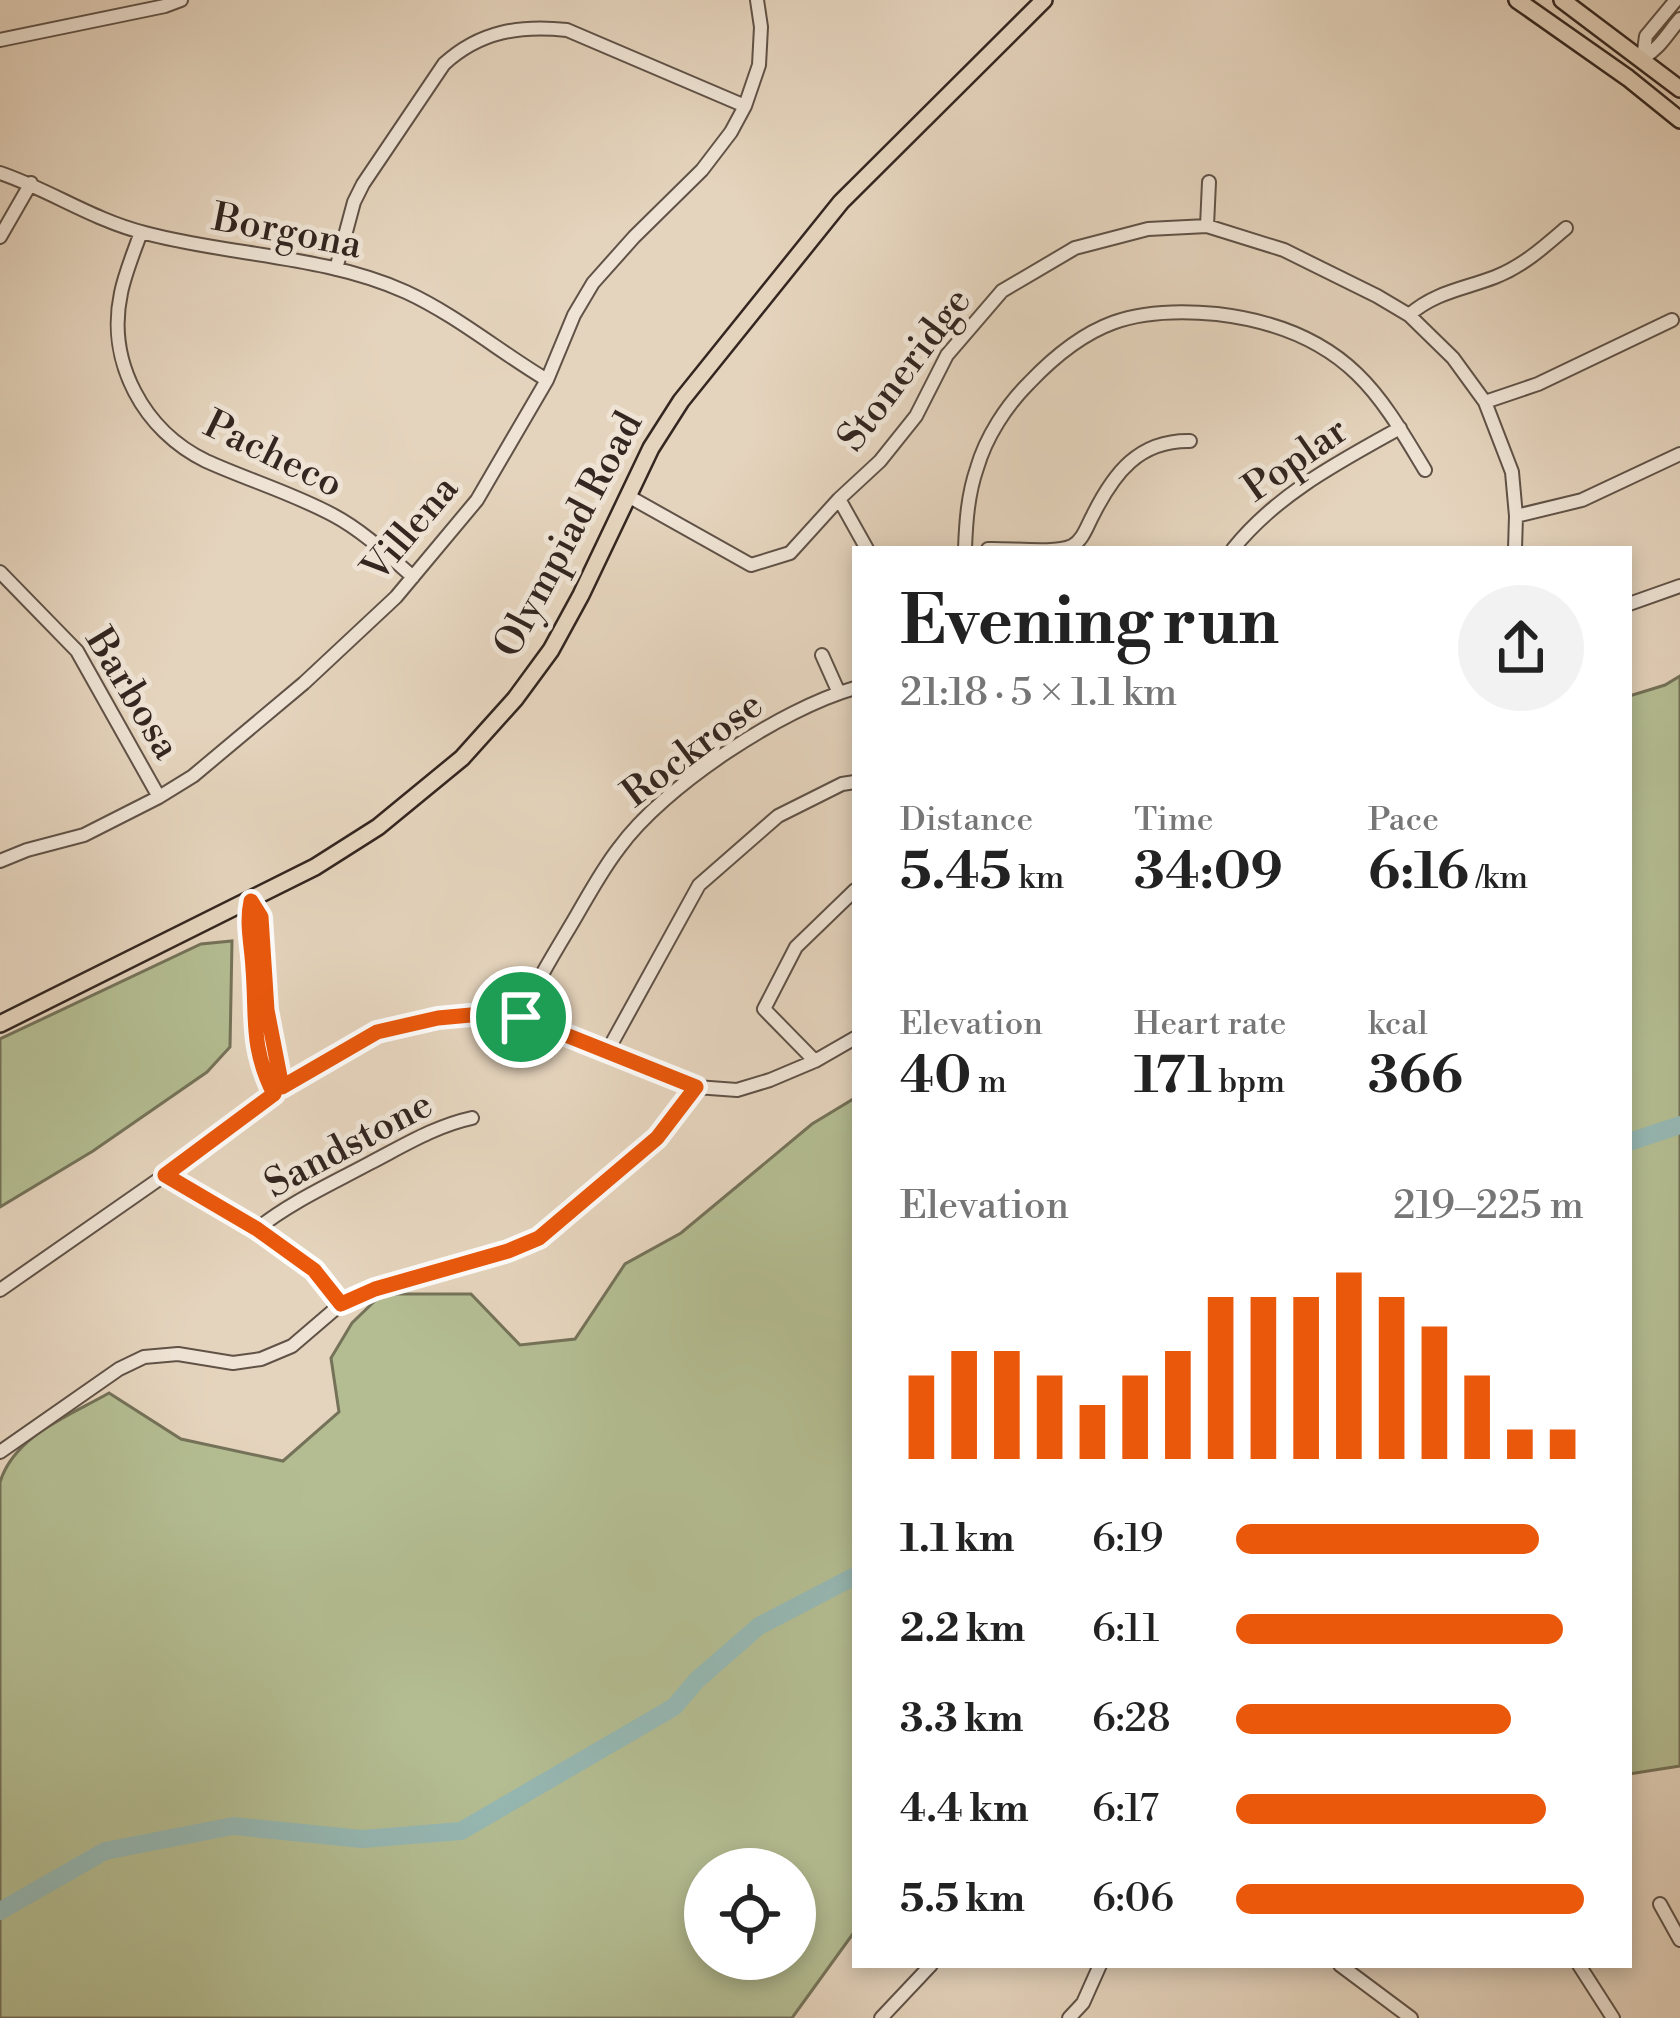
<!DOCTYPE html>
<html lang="en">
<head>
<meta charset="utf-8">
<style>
	:root { --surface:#fff; --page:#f2f2f2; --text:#222; --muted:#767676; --accent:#ea580c }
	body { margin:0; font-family:"Libre Bodoni",serif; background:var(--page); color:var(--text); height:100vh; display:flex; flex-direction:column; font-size:45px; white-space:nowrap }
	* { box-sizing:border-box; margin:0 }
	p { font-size:39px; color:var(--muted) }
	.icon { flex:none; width:66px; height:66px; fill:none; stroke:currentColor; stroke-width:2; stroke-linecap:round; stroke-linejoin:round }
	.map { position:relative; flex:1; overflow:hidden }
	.side { position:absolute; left:852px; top:546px; width:780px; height:1422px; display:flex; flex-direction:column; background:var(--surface); border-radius:0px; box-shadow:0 6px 18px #0003 }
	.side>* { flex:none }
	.tools { position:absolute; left:684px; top:1848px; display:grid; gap:24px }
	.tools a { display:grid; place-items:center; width:132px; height:132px; border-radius:50%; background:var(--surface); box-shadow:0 6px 18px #0003; font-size:60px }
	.pin { position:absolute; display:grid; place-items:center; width:102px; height:102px; color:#fff; margin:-51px; border:6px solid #fff; border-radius:50%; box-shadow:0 3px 12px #0007 }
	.round { display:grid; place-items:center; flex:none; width:126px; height:126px; border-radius:63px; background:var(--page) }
	.head { display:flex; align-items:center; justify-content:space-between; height:204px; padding:0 48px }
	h1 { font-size:66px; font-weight:700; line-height:90px }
	.stats { display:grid; grid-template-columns:repeat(3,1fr); gap:18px; height:204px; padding:12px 48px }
	.stats div { display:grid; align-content:center }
	.stats b { font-size:51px; font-weight:700 }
	.stats small { font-size:33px; font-weight:400 }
	.stats p { font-size:33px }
	.chart { height:336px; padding:24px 48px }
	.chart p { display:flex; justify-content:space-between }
	.chart svg { width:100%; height:216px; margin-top:12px; stroke:var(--accent); stroke-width:6 }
	ul { padding:0 48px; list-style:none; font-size:39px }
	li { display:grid; grid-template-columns:192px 144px 1fr; align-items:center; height:90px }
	li i { height:30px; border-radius:15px; background:var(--accent) }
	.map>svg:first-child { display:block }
</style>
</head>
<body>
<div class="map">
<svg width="1680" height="2018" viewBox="0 0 1680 2018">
	<rect width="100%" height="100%" fill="#e5d4bd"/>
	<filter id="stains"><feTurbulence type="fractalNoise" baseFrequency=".00167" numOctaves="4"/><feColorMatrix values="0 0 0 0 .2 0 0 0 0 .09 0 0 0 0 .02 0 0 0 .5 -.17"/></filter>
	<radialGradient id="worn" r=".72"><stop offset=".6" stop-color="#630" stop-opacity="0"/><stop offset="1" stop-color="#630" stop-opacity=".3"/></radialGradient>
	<path fill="#b4bd92" stroke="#747259" stroke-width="3" fill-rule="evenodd" d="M1680,676V1766L1629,1774V696L1665,685Z
		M232,941L230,1047L207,1072L93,1151L0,1207V1039L201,944Z
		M855,1098V1931L792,2018H0V1482C15,1435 69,1416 109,1393L181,1439L283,1461L339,1412L331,1358L352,1323L382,1294H471L520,1345L575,1339L625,1264L681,1233L812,1124ZM705,1869H795V1959H705Z"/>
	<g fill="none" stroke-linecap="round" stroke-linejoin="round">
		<path stroke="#96b8b3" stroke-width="18" d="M1629,1142L1680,1125
			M0,1911L105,1851L233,1826L362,1839L461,1831L674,1707L697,1680L759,1626L855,1576"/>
		<g stroke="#605247" stroke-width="16">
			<path id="minor" d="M0,40L165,6L181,0
				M1643,58L1646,36L1676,0
				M1643,58C1660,48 1667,34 1680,19
				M0,173C50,190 93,220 145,233C231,256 324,255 406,292C456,315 500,352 547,380
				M1207,226L1209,182
				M141,232C134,252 125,273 121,293C106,362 144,431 206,461C248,480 292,493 333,515C363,531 388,555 413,577
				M0,237L31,183
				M336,269L354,202L363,184L444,64C480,31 520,25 567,30L745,106
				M1409,315C1435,292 1464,289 1495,277C1523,266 1544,247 1566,228
				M1485,402L1538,384L1672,320
				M628,496L751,565L790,553L839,499L880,461L916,416L947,355L1002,291L1075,248L1148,229L1207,226L1284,250L1377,296L1409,315L1453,358L1485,402L1512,472L1516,516L1515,549
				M839,499L867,549
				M1516,516L1582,500L1680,454
				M965,549C966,521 968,494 977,468C986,437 1006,406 1029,383C1087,322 1133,306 1217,314C1268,320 1319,337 1357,374C1385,401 1405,437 1425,470
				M988,549C1009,548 1055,554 1072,546C1083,540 1087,526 1093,515C1114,473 1139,440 1190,441
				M1233,549C1277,494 1339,462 1400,428
				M0,572L77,651L159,797
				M1629,604L1680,586
				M822,655L839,693
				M0,861L27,850L84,835L159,797L193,776L304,683L396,597L477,500L547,380L574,315L593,283L634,237L702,170L731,132L745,106L759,65L761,27L757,0
				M251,901C246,924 252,946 253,969C256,1019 250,1046 274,1093
				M251,901L261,917L267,1010L282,1087
				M521,1017C533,988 549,962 565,935C583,906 598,875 619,848C664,786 781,709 855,688
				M608,1050L699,885L778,816L842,784L855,782
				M815,1061L764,1009L796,947L855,890
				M165,1175L257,1229L314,1270L341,1304
				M257,1229C291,1202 331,1184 370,1163C403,1146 435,1126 472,1118
				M0,1290L165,1175L282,1087L377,1032L438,1018L482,1014L521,1017L696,1087L737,1090L770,1080L815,1061L855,1038
				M0,1452L119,1369L144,1357L178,1354L233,1363L261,1359L292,1346L341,1304L375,1289L508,1251L539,1238L657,1138L696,1087
				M1660,1904L1680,1940
				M1340,1965L1411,2018
				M1579,1965L1613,2018
				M881,2018L931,1965
				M1069,2018L1083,2003L1100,1965"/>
		</g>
		<g stroke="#342620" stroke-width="20">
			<path id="major" d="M1517,0L1628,78L1680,120
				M1562,0L1680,89
				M0,1024L315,867L378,827L462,758L515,699L551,650L581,595L651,448L681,401L841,202L1044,0"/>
		</g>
		<use href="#minor" stroke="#eee3d4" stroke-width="12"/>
		<use href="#major" stroke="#e5d4bd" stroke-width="15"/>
	</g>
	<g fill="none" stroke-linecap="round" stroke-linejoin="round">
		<g stroke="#fff" stroke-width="24">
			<path id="route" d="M251,901L261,917L267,1010L282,1087L377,1032L438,1018L482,1014L521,1017L696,1087L657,1138L539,1238L508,1251L375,1289L341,1304L314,1270L257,1229L165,1175L274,1094C250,1046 257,1019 253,969C252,946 246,924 251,901Z"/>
		</g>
		<use href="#route" stroke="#ea580c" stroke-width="15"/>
	</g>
	<g text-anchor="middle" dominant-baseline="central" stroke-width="10" stroke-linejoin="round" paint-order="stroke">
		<g font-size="39" fill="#342620" stroke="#eee3d4">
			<text transform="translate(287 232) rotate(11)">Borgona</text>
			<text transform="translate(905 370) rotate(-53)">Stoneridge</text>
			<text transform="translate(273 455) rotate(26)">Pacheco</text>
			<text transform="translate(1296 460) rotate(-35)">Poplar</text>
			<text transform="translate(411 529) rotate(-50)">Villena</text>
			<text transform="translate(569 535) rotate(-62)">Olympiad Road</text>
			<text transform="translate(132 694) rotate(59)">Barbosa</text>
			<text transform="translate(693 750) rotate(-37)">Rockrose</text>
			<text transform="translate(349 1145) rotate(-28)">Sandstone</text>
		</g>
	</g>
	<rect width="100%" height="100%" filter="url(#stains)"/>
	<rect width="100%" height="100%" fill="url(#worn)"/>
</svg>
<div class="tools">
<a><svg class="icon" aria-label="locate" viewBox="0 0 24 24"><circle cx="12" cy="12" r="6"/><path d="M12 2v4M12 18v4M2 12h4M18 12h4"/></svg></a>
</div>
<div class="pin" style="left:521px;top:1017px;background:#1e9e55"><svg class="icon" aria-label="arrive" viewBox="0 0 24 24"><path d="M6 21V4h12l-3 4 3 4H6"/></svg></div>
<section class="side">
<div class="head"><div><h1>Evening run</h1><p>21:18 · 5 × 1.1 km</p></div><a class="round"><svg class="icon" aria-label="share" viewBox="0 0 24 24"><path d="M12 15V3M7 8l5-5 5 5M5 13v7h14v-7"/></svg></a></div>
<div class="stats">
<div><p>Distance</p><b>5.45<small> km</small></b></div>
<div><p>Time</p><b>34:09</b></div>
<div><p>Pace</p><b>6:16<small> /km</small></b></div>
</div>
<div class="stats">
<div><p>Elevation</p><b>40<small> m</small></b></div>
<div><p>Heart rate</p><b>171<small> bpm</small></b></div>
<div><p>kcal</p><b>366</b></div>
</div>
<div class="chart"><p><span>Elevation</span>219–225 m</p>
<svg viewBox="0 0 160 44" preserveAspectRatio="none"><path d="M5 44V27M15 44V22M25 44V22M35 44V27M45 44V33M55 44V27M65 44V22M75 44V11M85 44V11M95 44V11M105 44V6M115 44V11M125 44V17M135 44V27M145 44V38M155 44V38"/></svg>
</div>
<ul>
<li><b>1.1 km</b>6:19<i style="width:87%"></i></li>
<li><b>2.2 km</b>6:11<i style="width:94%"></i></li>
<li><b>3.3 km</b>6:28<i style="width:79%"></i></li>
<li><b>4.4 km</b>6:17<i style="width:89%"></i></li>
<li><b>5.5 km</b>6:06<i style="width:100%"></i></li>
</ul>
</section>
</div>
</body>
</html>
